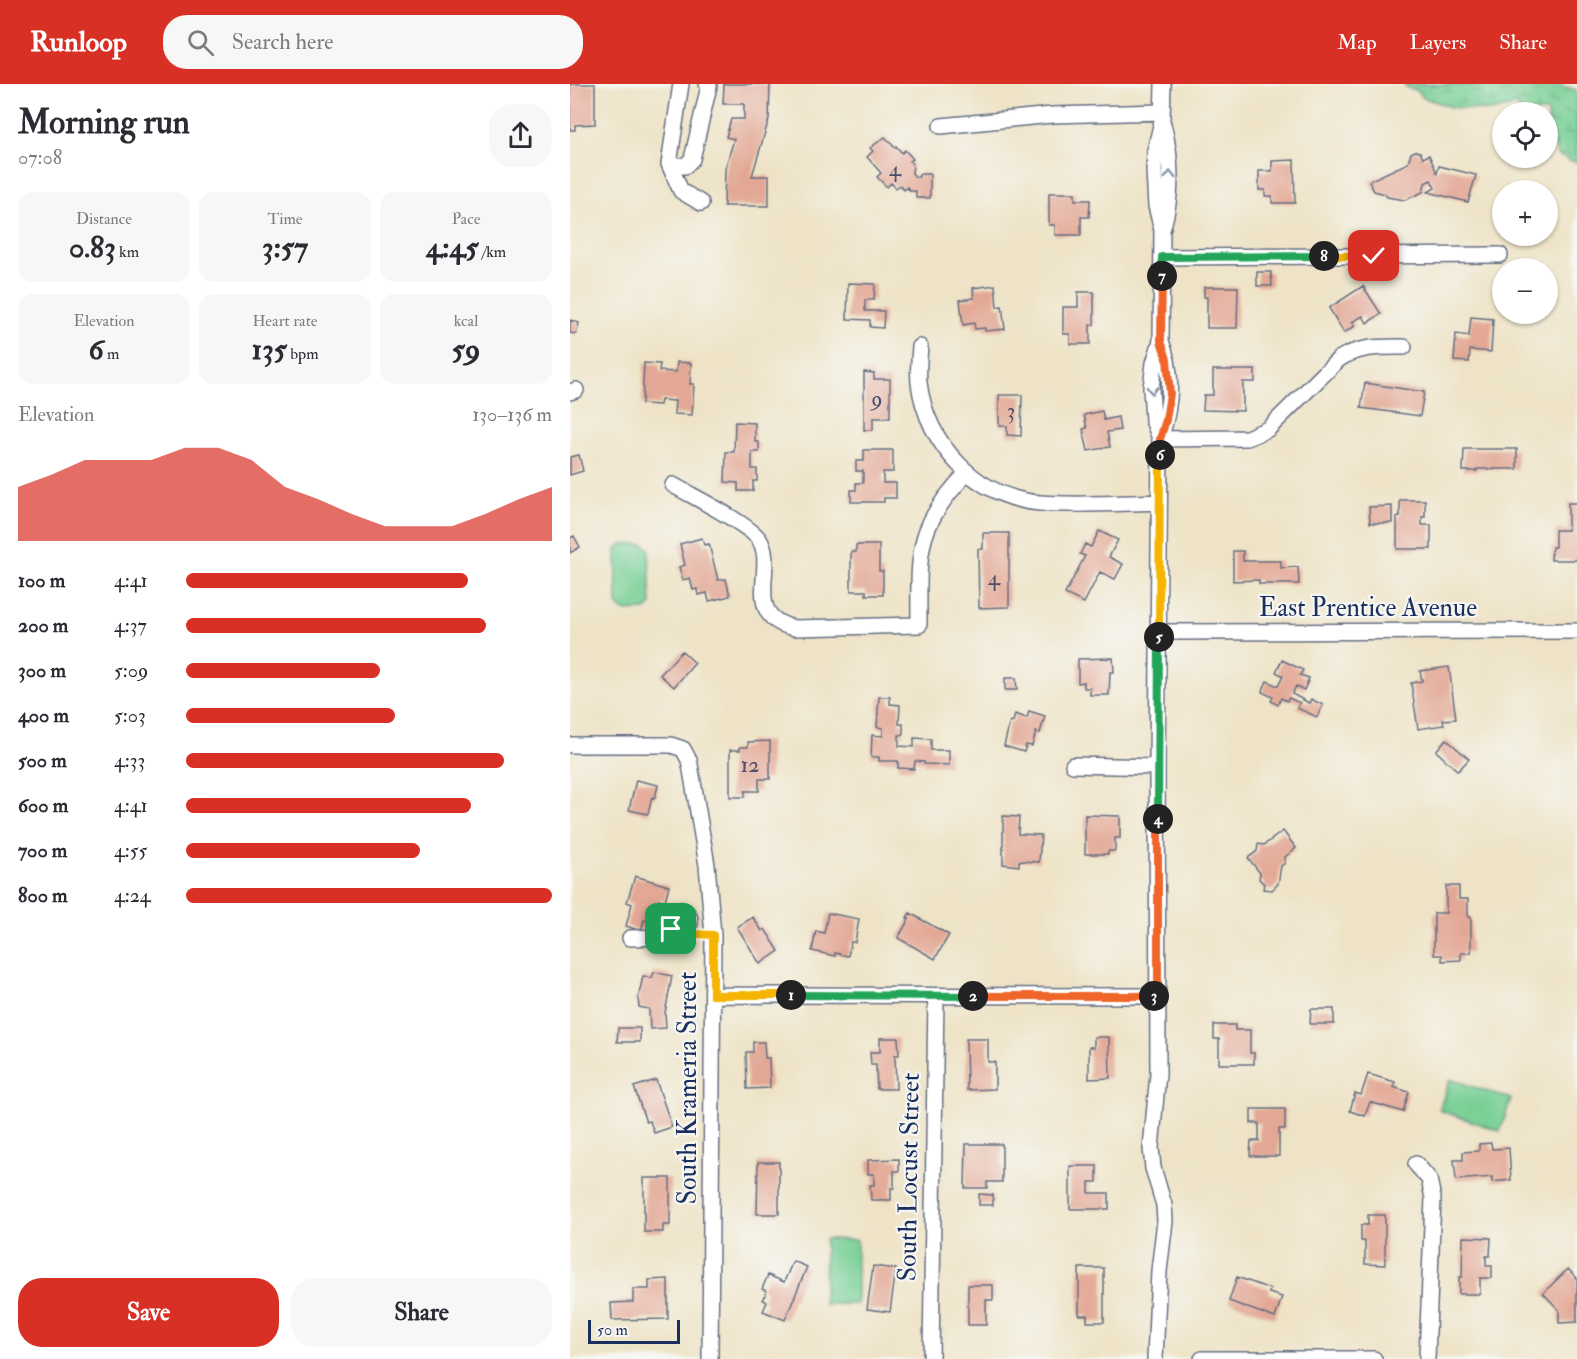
<!DOCTYPE html>
<html lang="en">
<head>
<meta charset="utf-8">
<style>
	:root { --surface:#fff; --page:#f7f7f7; --text:#2b2b33; --muted:#7c7c81; --accent:#d93025 }
	body { margin:0; font-family:"IM FELL Double Pica",serif; background:var(--page); color:var(--text); height:100vh; display:flex; flex-direction:column; font-size:22px; white-space:nowrap }
	* { box-sizing:border-box; margin:0 }
	p { font-size:20px; color:var(--muted) }
	.icon { flex:none; width:33px; height:33px; fill:none; stroke:currentColor; stroke-width:2; stroke-linecap:round; stroke-linejoin:round }
	.map { position:relative; flex:1; overflow:hidden }
	.side { display:flex; flex-direction:column; background:var(--surface); width:570px }
	.side>* { flex:none }
	.controls { position:absolute; left:922px; top:18px; display:grid; gap:12px }
	.controls a { display:grid; place-items:center; width:66px; height:66px; border-radius:50%; background:var(--surface); box-shadow:0 2px 4px #0004; font-size:30px }
	.scale { position:absolute; left:18px; bottom:15px; width:92px; box-sizing:border-box; padding-left:6px; border:3px solid #1b2f5e; border-top:0; font-size:16px; line-height:21px; white-space:nowrap; color:#1b2f5e; -webkit-text-stroke:4px #f6f6f2; paint-order:stroke }
	.pin { position:absolute; display:grid; place-items:center; width:51px; height:51px; color:#fff; margin:-26px; border-radius:12px; box-shadow:0 3px 9px #0006 }
	.km { position:absolute; width:30px; height:30px; margin:-15px; border-radius:50%; background:#222; color:#fff; font-size:16px; line-height:30px; text-align:center }
	.round { display:grid; place-items:center; flex:none; width:63px; height:63px; border-radius:24px; background:var(--page) }
	.summary { display:flex; align-items:center; justify-content:space-between; height:102px; padding:0 18px }
	h1 { font-size:33px; font-weight:700; line-height:45px }
	.figures { display:grid; grid-template-columns:repeat(3,1fr); gap:9px; height:102px; padding:6px 18px }
	.figures div { display:grid; align-content:center; border-radius:15px; background:var(--page); text-align:center }
	.figures b { font-size:30px; font-weight:700 }
	.figures small { font-size:16px; font-weight:400 }
	.figures p { font-size:16px }
	.chart { height:168px; padding:12px 18px }
	.chart p { display:flex; justify-content:space-between }
	.chart svg { width:100%; height:108px; margin-top:6px; fill:var(--accent); opacity:.7 }
	.primary-button { display:flex; gap:12px; margin-top:auto; padding:12px 18px }
	.primary-button a { flex:1; height:69px; border-radius:24px; background:var(--accent); color:#fff; font-size:24px; font-weight:700; line-height:69px; text-align:center }
	.primary-button a+a { background:var(--page); color:var(--text) }
	ul { padding:0 18px; list-style:none; font-size:20px }
	li { display:grid; grid-template-columns:96px 72px 1fr; align-items:center; height:45px }
	li i { height:15px; border-radius:8px; background:var(--accent) }
	header { display:flex; align-items:center; gap:36px; box-sizing:border-box; height:84px; padding:0 30px; background:var(--accent); color:#fff }
	header strong { font-size:28px }
	nav { display:flex; gap:33px; margin-inline-start:auto; font-size:21px }
	.search { width:420px; height:54px; background:var(--page); display:flex; align-items:center; gap:15px; box-sizing:border-box; padding:0 21px; border-radius:24px; color:var(--muted); font-size:22px }
	main { display:flex; flex:1; min-height:0 }
	.map>svg:first-child { display:block }
</style>
</head>
<body>
<header>
<strong>Runloop</strong>
<div class="search"><svg class="icon" aria-label="search" viewBox="0 0 24 24"><circle cx="10" cy="10" r="6"/><path d="M15 15l6 6"/></svg>Search here</div>
<nav><a>Map</a><a>Layers</a><a>Share</a></nav>
</header>
<main>
<section class="side">
<div class="summary"><div><h1>Morning run</h1><p>07:08</p></div><a class="round"><svg class="icon" aria-label="share" viewBox="0 0 24 24"><path d="M12 15V3M7 8l5-5 5 5M5 13v7h14v-7"/></svg></a></div>
<div class="figures">
<div><p>Distance</p><b>0.83<small> km</small></b></div>
<div><p>Time</p><b>3:57</b></div>
<div><p>Pace</p><b>4:45<small> /km</small></b></div>
</div>
<div class="figures">
<div><p>Elevation</p><b>6<small> m</small></b></div>
<div><p>Heart rate</p><b>135<small> bpm</small></b></div>
<div><p>kcal</p><b>59</b></div>
</div>
<div class="chart"><p><span>Elevation</span>130–136 m</p>
<svg viewBox="0 0 160 44" preserveAspectRatio="none"><path d="M0 44V22L10 17L20 11L30 11L40 11L50 6L60 6L70 11L80 22L90 27L100 33L110 38L120 38L130 38L140 33L150 27L160 22V44z"/></svg>
</div>
<ul>
<li><b>100 m</b>4:41<i style="width:77%"></i></li>
<li><b>200 m</b>4:37<i style="width:82%"></i></li>
<li><b>300 m</b>5:09<i style="width:53%"></i></li>
<li><b>400 m</b>5:03<i style="width:57%"></i></li>
<li><b>500 m</b>4:33<i style="width:87%"></i></li>
<li><b>600 m</b>4:41<i style="width:78%"></i></li>
<li><b>700 m</b>4:55<i style="width:64%"></i></li>
<li><b>800 m</b>4:24<i style="width:100%"></i></li>
</ul>
<div class="primary-button"><a>Save</a><a>Share</a></div>
</section>
<div class="map">
<svg width="1007" height="1275" viewBox="0 0 1007 1275">
	<defs>
		<pattern id="wetland-marsh" width="20" height="14" patternUnits="userSpaceOnUse" patternTransform="scale(1.5)"><rect width="20" height="14" fill="#77cf94"/><path d="M1 5h8M5 5V1M11 12h8M15 12V8" fill="none" stroke="#61a87c"/></pattern>
	</defs>
	<rect width="100%" height="100%" fill="#f6f6f2"/>
	<filter id="ink" filterUnits="userSpaceOnUse"><feTurbulence type="fractalNoise" baseFrequency=".0167" numOctaves="2"/><feDisplacementMap in="SourceGraphic" scale="12" xChannelSelector="R" yChannelSelector="G"/><feConvolveMatrix kernelMatrix="1 2 1 2 8 2 1 2 1" color-interpolation-filters="sRGB"/></filter>
	<filter id="wash" filterUnits="userSpaceOnUse"><feTurbulence type="fractalNoise" baseFrequency=".008" numOctaves="4" result="noise"/><feDisplacementMap in="SourceGraphic" scale="24" xChannelSelector="R" yChannelSelector="G"/><feGaussianBlur stdDeviation="1.35" result="paint"/><feColorMatrix in="noise" values="0 0 0 0 0 0 0 0 0 0 0 0 0 0 0 0 0 1.4 0 .05"/><feComposite in="paint" operator="in"/></filter>
	<g filter="url(#wash)">
		<rect width="100%" height="100%" fill="#eee3c6"/>
		<path fill="url(#wetland-marsh)" stroke="#497f79" stroke-width="1.5" d="M834,0L971,2L988,0L1007,6V78L1000,77L988,71L985,61L978,60V28H953L946,22L919,27L882,23L854,14L845,6L837,4Z"/>
		<path fill="#77cf94" stroke="#497f79" stroke-width="1.5" d="M51,460H74L79,465L81,521L75,526L53,527L47,520L46,466Z
			M880,995L941,1015L930,1047L869,1026Z
			M255,1155L287,1156V1220H254Z"/>
		<g id="blocks">
			<path fill="#e3a895" d="M0,0H25V40L5,41V46H0Z
				M154,0H200L199,35L182,92H199V122H154L155,85L164,55L156,53L161,35H174V20H153Z
				M315,53L325,64L326,62L332,69L335,66L343,75L340,77L343,81L342,89L345,93H349V90H360V114H346V107H340L337,103L334,106L330,101L326,104L321,99L317,103L307,93L311,89L297,73L303,67L300,64Z
				M845,67L850,68L853,74L859,71L867,89L869,82L906,91L898,118L858,108L865,104L861,96L855,99L853,108L835,116L817,113L815,110L804,107L799,97L838,79L841,69Z
				M724,76L725,119H702V112H695V106H689V87H702V77Z
				M479,109H505V116H520L519,133H511V151H485V141H479Z
				M687,188H701L702,202H687Z
				M278,199L305,200L304,216H295V227H314L313,244L300,243V236L277,235Z
				M425,201L427,223L432,222L435,245L415,247V244L405,245L404,239L393,241L390,216L404,214L403,204Z
				M793,202L811,230L797,239L793,232L782,238L785,242L774,249L759,224Z
				M634,203H668L667,244H637V213H634Z
				M508,208H524V241H520V260H500V250H493V223H508Z
				M901,233L923,235L921,268L900,266L899,278L884,277L886,250L899,252Z
				M0,236L9,239L6,250L0,249Z
				M107,278L121,279L120,300H124L122,331L104,330L105,317L91,316L90,321L72,320L74,279L90,280L89,287L106,288Z
				M643,286H685V298H673V327L633,326L634,311H643Z
				M294,288L304,289V295H320V334H303V346H294Z
				M795,299L854,308L850,332L791,324Z
				M429,311H452L451,352L437,351V342H429Z
				M532,327L534,336L548,333L550,346L537,348L540,363L518,367L513,345L517,344L514,331Z
				M165,338L185,339V358H189V368H182V385H187V397H183V407H168V399L155,398L156,368H164Z
				M894,365H947V385H907V387H893Z
				M294,366H323V388H313V399H326V414H314V418H281V406H286V399H293V387H286V377H294Z
				M9,371L13,387L0,391V373Z
				M830,416H855V433H852V441H861V465H827V433H830Z
				M998,419H1007V476H981L982,463H985V446H998Z
				M822,422V439H800L799,423Z
				M529,447L548,456L539,473L553,480L545,495L530,488L514,519L495,510L515,472L510,470L515,460L521,463Z
				M413,449H439V523L409,524L408,465H413Z
				M4,452L10,463L0,469V454Z
				M132,454L134,461L139,460L148,496L156,495L160,512L139,517L137,509L128,511L127,505L123,506L120,494L113,496L109,483L115,481L110,460Z
				M286,461H309V487H313V511H296V507H281V468H286Z
				M663,467H673V477H711V484L728,483L729,500H689V496L663,497Z
				M112,567L125,579L104,603L90,591Z
				M543,574L544,588H540L539,611H520V604H514V598L508,599V575Z
				M712,576L733,586L730,591L739,594L734,606L726,602L722,610L739,619L741,615L753,621L747,633L727,624L730,619L719,614L717,617L711,614L708,621L701,617L703,613L692,608L697,597L708,602L713,592L706,588Z
				M879,583L886,635L873,636L874,641L848,645L841,599L852,597L850,587Z
				M435,594H446L447,606H435Z
				M309,613H320V620L330,621L329,640H333V651H329V662L344,663V654L361,655V666H379V681L354,680V678L345,677L344,685L328,684V677H309V673H301L302,651L313,652V644L307,643Z
				M459,627L475,632L470,649L466,648L462,662L456,661L454,668L434,662L440,637L443,638L445,630L457,634Z
				M876,655L899,675L888,687L866,667Z
				M200,657V695H189V707H175V713H160V666H170V663H178V658Z
				M66,696L88,701L85,714L82,713L78,730L59,726Z
				M515,731L550,732V754H545V767H538V770H515Z
				M433,732L449,733L448,750L471,751L469,778L449,777V782L433,780Z
				M713,747L726,764L715,773V779L711,782L708,800L702,806L693,805L694,800L689,795L690,789L678,774L687,767L688,760L694,761Z
				M65,792L99,802L95,817L89,815L83,838L74,836L71,847L56,842L62,820L57,818Z
				M876,802H889V815H898V833H901V869H891V876L872,877V871H864V829H876Z
				M258,829L289,835L285,858H281L278,872L265,869V872L242,867L246,847L254,849Z
				M340,829L379,851L365,875L328,854L339,835L337,834Z
				M183,833L192,847L195,845L209,867L190,880L167,843Z
				M84,888L102,892L95,929L96,944L80,945L79,925L69,923L68,915L73,892L82,894Z
				M741,925H764V940H740Z
				M644,941H665V946H680V969H684V980H649V955H644Z
				M48,944H70V958H47Z
				M524,953H539L540,994L519,995V963H524Z
				M310,954H328L329,971H325L326,1005H307L306,981H301L300,968H310Z
				M396,955H418V978H425V1005L397,1006Z
				M183,958H194L195,974H199L200,1004L177,1005L176,968H183Z
				M798,990L825,998L823,1003L839,1008L833,1028L800,1018L795,1032L780,1027L785,1009L791,1011Z
				M86,996L102,1043L84,1049L80,1037L76,1038L64,1003Z
				M681,1025H715V1045H709V1072H680L681,1057H689V1039H681Z
				M921,1059L922,1065L939,1064L941,1096L922,1098V1093L886,1096L884,1076H893V1068L909,1067V1060Z
				M396,1060H432V1098H417V1104H395Z
				M329,1075V1087H324V1104H321V1116H301L300,1101H304V1090H298V1076Z
				M188,1078H209V1130H187Z
				M500,1082H527V1098H519V1109H539V1125H500Z
				M74,1094H100V1141H93V1148H74Z
				M409,1110L423,1111V1121H409Z
				M798,1131H815V1181L795,1180V1157H791V1141H798Z
				M893,1153L921,1154L920,1172H916V1182H922V1194H910V1210H889V1193H892Z
				M223,1177L237,1183L215,1236L193,1227L197,1218L193,1216L197,1207L192,1205L198,1191L214,1198Z
				M303,1182L326,1185L320,1228L297,1225Z
				M509,1184H534V1238H517V1231H509Z
				M998,1185L1007,1194V1238L989,1239V1226L973,1209Z
				M667,1193L700,1205L699,1209L712,1213L705,1234L659,1217Z
				M98,1195V1235L42,1236L41,1219L63,1218V1205H79V1196Z
				M398,1201H423V1216H416V1241H398Z"/>
		</g>
	</g>
	<g filter="url(#ink)">
		<use href="#blocks" fill-opacity="0" stroke="#656e82" stroke-width="1.5"/>
		<g fill="none" stroke-linecap="round" stroke-linejoin="round">
			<g stroke="#656e82" stroke-width="18">
				<path id="minor" d="M111,0L99,80L111,107L131,119
					M371,42L482,31L592,28
					M99,80L115,82L122,75L139,2L137,0
					M593,143C603,108 602,75 593,40
					M592,173L930,171
					M350,263C349,274 348,288 349,299C357,361 407,414 470,419C509,422 550,419 589,418
					M0,308L6,306
					M590,355L583,336L581,304L584,279L591,257L592,146L586,122L584,87L585,67L592,37L593,0
					M590,355L677,354L698,345L769,275C790,262 810,263 834,263
					M103,401C122,412 177,439 189,455C208,483 170,533 225,544L349,541C349,470 344,443 397,389
					M589,548L1007,547
					M0,661H101L113,665L119,676L121,686L137,781L143,851L140,1275
					M503,681L587,683
					M98 837a11 11 0 1 1 22 0a11 11 0 1 1-22 0Z
					M60,854L93,853L104,847
					M143,911L588,912
					M846,1080L859,1095L863,1114L857,1275
					M361,1275L366,912
					M585,1275L589,1187L595,1137L594,1121L583,1084L581,1064L588,990L587,683L590,355C601,323 604,289 591,257
					M632,1275H804"/>
			</g>
			<use href="#minor" stroke="#fff" stroke-width="15"/>
		</g>
		<defs><path id="oneway-chevron" d="M-2-3.5L2.5 0L-2 3.5" fill="none" stroke-width="1.6" stroke-linecap="round" stroke-linejoin="round" transform="scale(1.5)"/></defs>
		<g stroke="#8d97ae">
			<use href="#oneway-chevron" transform="translate(600 91) rotate(-90)"/>
			<use href="#oneway-chevron" transform="translate(582 306) rotate(91)"/>
		</g>
	</g>
	<g fill="none" stroke-linecap="round" stroke-linejoin="round" filter="url(#ink)">
		<g stroke="#fff" stroke-width="12">
			<path id="split-1" d="M101,845L108,848L115,846L125,850L143,851V911H221"/>
		</g>
		<g stroke="#fff" stroke-width="12">
			<path id="split-2" d="M221,911L403,912"/>
		</g>
		<g stroke="#fff" stroke-width="12">
			<path id="split-3" d="M403,912H584"/>
		</g>
		<g stroke="#fff" stroke-width="12">
			<path id="split-4" d="M584,912H588V735"/>
		</g>
		<g stroke="#fff" stroke-width="12">
			<path id="split-5" d="M588,735L589,553"/>
		</g>
		<g stroke="#fff" stroke-width="12">
			<path id="split-6" d="M589,553L590,371"/>
		</g>
		<g stroke="#fff" stroke-width="12">
			<path id="split-7" d="M590,371V355L596,336L600,310L597,275L591,257L592,192"/>
		</g>
		<g stroke="#fff" stroke-width="12">
			<path id="split-8" d="M592,192V173L754,172"/>
		</g>
		<g stroke="#fff" stroke-width="12">
			<path id="split-9" d="M754,172H804"/>
		</g>
		<use href="#split-1" stroke="#f5b400" stroke-width="8"/>
		<use href="#split-2" stroke="#22a559" stroke-width="8"/>
		<use href="#split-3" stroke="#f0652b" stroke-width="8"/>
		<use href="#split-4" stroke="#f0652b" stroke-width="8"/>
		<use href="#split-5" stroke="#22a559" stroke-width="8"/>
		<use href="#split-6" stroke="#f5b400" stroke-width="8"/>
		<use href="#split-7" stroke="#f0652b" stroke-width="8"/>
		<use href="#split-8" stroke="#22a559" stroke-width="8"/>
		<use href="#split-9" stroke="#f5b400" stroke-width="8"/>
	</g>
	<g text-anchor="middle" dominant-baseline="central" stroke-width="4.5" stroke-linejoin="round" paint-order="stroke">
		<g font-size="22" fill="#4d4d6c">
			<text x="325" y="85">4</text>
			<text x="307" y="315">9</text>
			<text x="441" y="327">3</text>
			<text x="424" y="494">4</text>
			<text x="180" y="681">12</text>
		</g>
		<g font-size="26" fill="#1b2f5e" stroke="#f6f6f2">
			<text x="798" y="524">East Prentice Avenue</text>
			<text transform="translate(118 1004) rotate(-90)">South Krameria Street</text>
			<text transform="translate(339 1093) rotate(-89)">South Locust Street</text>
		</g>
	</g>
</svg>
<div class="controls">
<a><svg class="icon" aria-label="locate" viewBox="0 0 24 24"><circle cx="12" cy="12" r="6"/><path d="M12 2v4M12 18v4M2 12h4M18 12h4"/></svg></a>
<a>+</a>
<a>−</a>
</div>
<div class="scale">50 m</div>
<div class="pin" style="left:101px;top:845px;background:#1e9e55"><svg class="icon" aria-label="arrive" viewBox="0 0 24 24"><path d="M6 21V4h12l-3 4 3 4H6"/></svg></div>
<div class="pin" style="left:804px;top:172px;background:#d93025"><svg class="icon" aria-label="check" viewBox="0 0 24 24"><path d="M5 12l5 5 9-10"/></svg></div>
<b class="km" style="left:221px;top:911px">1</b>
<b class="km" style="left:403px;top:912px">2</b>
<b class="km" style="left:584px;top:912px">3</b>
<b class="km" style="left:588px;top:735px">4</b>
<b class="km" style="left:589px;top:553px">5</b>
<b class="km" style="left:590px;top:371px">6</b>
<b class="km" style="left:592px;top:192px">7</b>
<b class="km" style="left:754px;top:172px">8</b>
</div>
</main>
</body>
</html>
